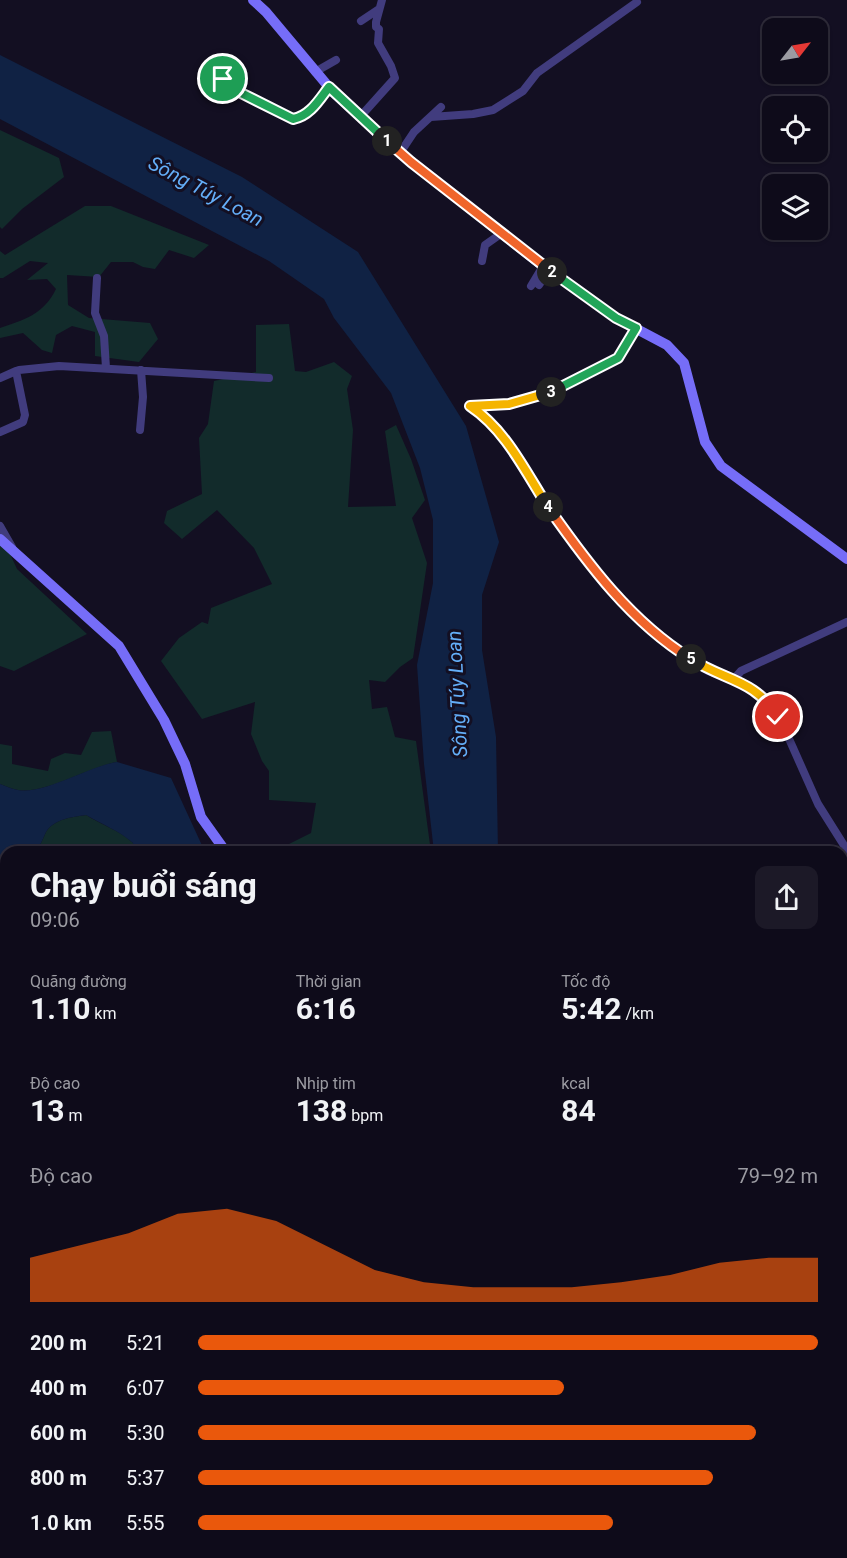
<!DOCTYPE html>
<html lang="vi">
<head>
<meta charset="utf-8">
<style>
	:root { --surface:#0e0b1a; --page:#1c1927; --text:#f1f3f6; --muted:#9b9ba2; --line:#2e2b39; --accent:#ea580c }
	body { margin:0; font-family:Roboto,sans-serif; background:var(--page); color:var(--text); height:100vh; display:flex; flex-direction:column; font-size:22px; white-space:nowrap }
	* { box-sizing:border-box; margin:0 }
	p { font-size:20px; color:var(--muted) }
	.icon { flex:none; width:33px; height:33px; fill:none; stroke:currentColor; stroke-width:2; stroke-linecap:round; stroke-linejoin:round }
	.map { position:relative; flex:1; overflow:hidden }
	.sheet { position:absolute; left:0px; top:846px; width:848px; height:712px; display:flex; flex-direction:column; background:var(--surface); border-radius:18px 18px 0 0; box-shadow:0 2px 4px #0004,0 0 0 2px var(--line) }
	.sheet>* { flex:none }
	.needle { width:39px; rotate:59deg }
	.tools { position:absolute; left:762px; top:18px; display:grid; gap:12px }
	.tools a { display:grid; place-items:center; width:66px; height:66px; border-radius:12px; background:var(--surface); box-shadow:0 2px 4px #0004,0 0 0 2px var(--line); font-size:30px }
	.pin { position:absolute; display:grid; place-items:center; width:51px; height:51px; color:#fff; margin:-26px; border:3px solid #fff; border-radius:50%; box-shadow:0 2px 6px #0007 }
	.km { position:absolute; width:30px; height:30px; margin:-15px; border-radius:50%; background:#222; color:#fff; font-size:16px; line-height:30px; text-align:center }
	.round { display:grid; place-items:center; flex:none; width:63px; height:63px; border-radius:12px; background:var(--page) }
	.head { display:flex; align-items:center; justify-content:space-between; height:102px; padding:0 30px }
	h1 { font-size:33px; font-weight:700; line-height:45px }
	.metrics { display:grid; grid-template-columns:repeat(3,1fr); gap:9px; height:102px; padding:6px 30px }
	.metrics div { display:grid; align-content:center }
	.metrics b { font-size:30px; font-weight:700 }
	.metrics small { font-size:16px; font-weight:400 }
	.metrics p { font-size:16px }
	.chart { height:168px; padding:12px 30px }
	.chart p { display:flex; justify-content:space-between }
	.chart svg { width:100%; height:108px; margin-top:6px; fill:var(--accent); opacity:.7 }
	ul { padding:0 30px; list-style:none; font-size:20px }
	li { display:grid; grid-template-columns:96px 72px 1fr; align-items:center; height:45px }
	li i { height:15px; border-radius:8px; background:var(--accent) }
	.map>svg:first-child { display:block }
</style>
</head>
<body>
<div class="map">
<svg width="847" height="1558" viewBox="0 0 847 1558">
	<rect width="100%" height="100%" fill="#130f22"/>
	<path fill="#122b2b" d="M0,130L59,158L64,177L22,209L2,229L0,227Z
		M85,206H111L209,245L194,258L169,250L155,269L143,267L133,262H111L99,277L67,275L68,305L89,318L150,323L158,339L139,362L95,356V332L72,326L56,335L52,353L42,350L23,333L0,338V328C24,320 44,314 56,289L47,279L27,280L48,263L30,261L3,278H0V251L5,255Z
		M289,324L295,371L306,372L334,362L352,376L347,389L353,430L348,507L396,506L385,431L396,425L411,459L425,500L412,518L427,563L413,658L400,667L385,682L369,680L372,709L387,707L395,737L416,741L431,852H273L311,833L316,803L269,800V771L262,761L251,734L255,702L202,719L161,661L179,638L202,622L208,624L211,608L272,584L254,548L217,510L182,539L164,523L167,511L202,494L199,438L208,424L214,381L256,372V325Z
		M0,532L17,569L87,634L14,671L0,666Z
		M111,731L117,762C89,767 43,795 18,790C12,789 6,786 0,784V744L12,746V764L48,771L51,759L65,753L81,755L92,732Z
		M86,815C103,826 118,829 133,843L134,852H34C41,846 42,840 46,832C54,819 72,817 86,815Z
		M6,866V1229L0,1223V869Z
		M6,1425V1552L29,1553L27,1558H4L0,1552V1429Z
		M263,1553H347L350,1558H263Z"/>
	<path fill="#102244" d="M0,55L242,177L358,252L466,426L499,542L482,595V650L496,737L498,852H434L424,764L417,665L433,583V520L420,468L391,393L334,318L324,299L269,261L0,119Z
		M117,762L171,778L205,852H134L133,843C118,830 103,825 86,815C72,817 54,819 46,832C42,840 41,846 34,852H6V866L0,869V784C6,786 12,789 18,790C43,795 89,766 117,762Z
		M842,1247L847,1250V1334L842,1330Z"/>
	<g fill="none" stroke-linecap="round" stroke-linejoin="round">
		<path stroke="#413c7e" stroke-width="8" d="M361,21L379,9
			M315,72L336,60
			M223,79L241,93L293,119C310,116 319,100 329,87
			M360,117L395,78L391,66L378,43L379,29L376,27V22L382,0
			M431,117L473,114L493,110L523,91L537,73L637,2
			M400,153L414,132L441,107
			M482,261L485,245L502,233
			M97,278L95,313L104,336L106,368
			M539,285L549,270
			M531,286L543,266
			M0,378L16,371
			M470,406L491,423L503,437L576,547L620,601L640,620L685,656L708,671L745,684L769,702L786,732L818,804L847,850
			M470,406L509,403L528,400L568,385L618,358L636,328
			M140,430L143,397L141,370
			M0,432L23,422L25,415L16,371L19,370L59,366L269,378
			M0,526L12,547
			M734,679L741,671L847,622
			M559,1552V1558
			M141,1558L153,1552"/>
		<path stroke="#766df8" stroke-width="10" d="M253,0L266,12L333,92L411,162L543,266L616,318L667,345L684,363L705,442L721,466L847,559
			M0,539L119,646L164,720L185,764L201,817L226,852
			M842,1431L847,1438"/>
	</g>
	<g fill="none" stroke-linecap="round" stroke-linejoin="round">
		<g stroke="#fff" stroke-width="12">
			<path id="split-1" d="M223,79L241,93L293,119C310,116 319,100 329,87L387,141"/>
		</g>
		<g stroke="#fff" stroke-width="12">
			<path id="split-2" d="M387,141L411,162L552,272"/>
		</g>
		<g stroke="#fff" stroke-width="12">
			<path id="split-3" d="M551,392L618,358L636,328L616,318L552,272"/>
		</g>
		<g stroke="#fff" stroke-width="12">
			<path id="split-4" d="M548,507C525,471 506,430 470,406L509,404L551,392"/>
		</g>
		<g stroke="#fff" stroke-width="12">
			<path id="split-5" d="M548,507C588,564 631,622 691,659"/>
		</g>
		<g stroke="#fff" stroke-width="12">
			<path id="split-6" d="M691,659C725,681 755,679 778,717"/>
		</g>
		<use href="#split-1" stroke="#22a559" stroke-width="8"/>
		<use href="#split-2" stroke="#f0652b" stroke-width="8"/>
		<use href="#split-3" stroke="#22a559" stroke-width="8"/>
		<use href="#split-4" stroke="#f5b400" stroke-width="8"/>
		<use href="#split-5" stroke="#f0652b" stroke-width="8"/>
		<use href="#split-6" stroke="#f5b400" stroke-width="8"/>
	</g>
	<g text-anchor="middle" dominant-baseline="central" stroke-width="6" stroke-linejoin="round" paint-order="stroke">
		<g font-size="20" font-style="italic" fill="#64aef8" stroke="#130f22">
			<text transform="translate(206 191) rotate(28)">Sông Túy Loan</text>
			<text transform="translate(457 694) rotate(-93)">Sông Túy Loan</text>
		</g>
	</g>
</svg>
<div class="tools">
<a><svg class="needle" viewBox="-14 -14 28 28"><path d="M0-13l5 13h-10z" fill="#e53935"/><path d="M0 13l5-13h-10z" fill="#9b9ba2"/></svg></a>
<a><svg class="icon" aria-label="locate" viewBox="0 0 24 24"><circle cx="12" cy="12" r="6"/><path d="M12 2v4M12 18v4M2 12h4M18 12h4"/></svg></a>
<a><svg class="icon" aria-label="layers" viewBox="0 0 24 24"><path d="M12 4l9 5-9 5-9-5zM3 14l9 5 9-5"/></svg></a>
</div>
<div class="pin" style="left:223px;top:79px;background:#1e9e55"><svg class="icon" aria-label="arrive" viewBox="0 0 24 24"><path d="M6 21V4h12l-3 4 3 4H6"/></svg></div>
<div class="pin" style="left:778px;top:717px;background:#d93025"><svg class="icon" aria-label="check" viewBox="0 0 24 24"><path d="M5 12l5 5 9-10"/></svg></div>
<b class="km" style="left:387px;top:141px">1</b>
<b class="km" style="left:552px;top:272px">2</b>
<b class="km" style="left:551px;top:392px">3</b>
<b class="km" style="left:548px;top:507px">4</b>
<b class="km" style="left:691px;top:659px">5</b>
<section class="sheet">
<div class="head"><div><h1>Chạy buổi sáng</h1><p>09:06</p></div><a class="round"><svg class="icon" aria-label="share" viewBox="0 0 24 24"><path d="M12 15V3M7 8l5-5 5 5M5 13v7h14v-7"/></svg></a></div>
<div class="metrics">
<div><p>Quãng đường</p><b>1.10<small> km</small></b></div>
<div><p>Thời gian</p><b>6:16</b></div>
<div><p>Tốc độ</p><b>5:42<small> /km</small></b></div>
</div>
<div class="metrics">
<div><p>Độ cao</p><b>13<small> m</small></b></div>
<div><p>Nhịp tim</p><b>138<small> bpm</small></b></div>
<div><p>kcal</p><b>84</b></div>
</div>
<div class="chart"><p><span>Độ cao</span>79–92 m</p>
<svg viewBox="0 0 160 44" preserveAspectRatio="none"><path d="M0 44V26L10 21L20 16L30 8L40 6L50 11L60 21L70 31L80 36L90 38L100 38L110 38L120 36L130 33L140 28L150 26L160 26V44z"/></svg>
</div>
<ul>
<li><b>200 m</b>5:21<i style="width:100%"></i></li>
<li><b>400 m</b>6:07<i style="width:59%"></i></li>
<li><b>600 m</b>5:30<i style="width:90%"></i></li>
<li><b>800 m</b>5:37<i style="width:83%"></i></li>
<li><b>1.0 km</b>5:55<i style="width:67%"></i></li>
</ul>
</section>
</div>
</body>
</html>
